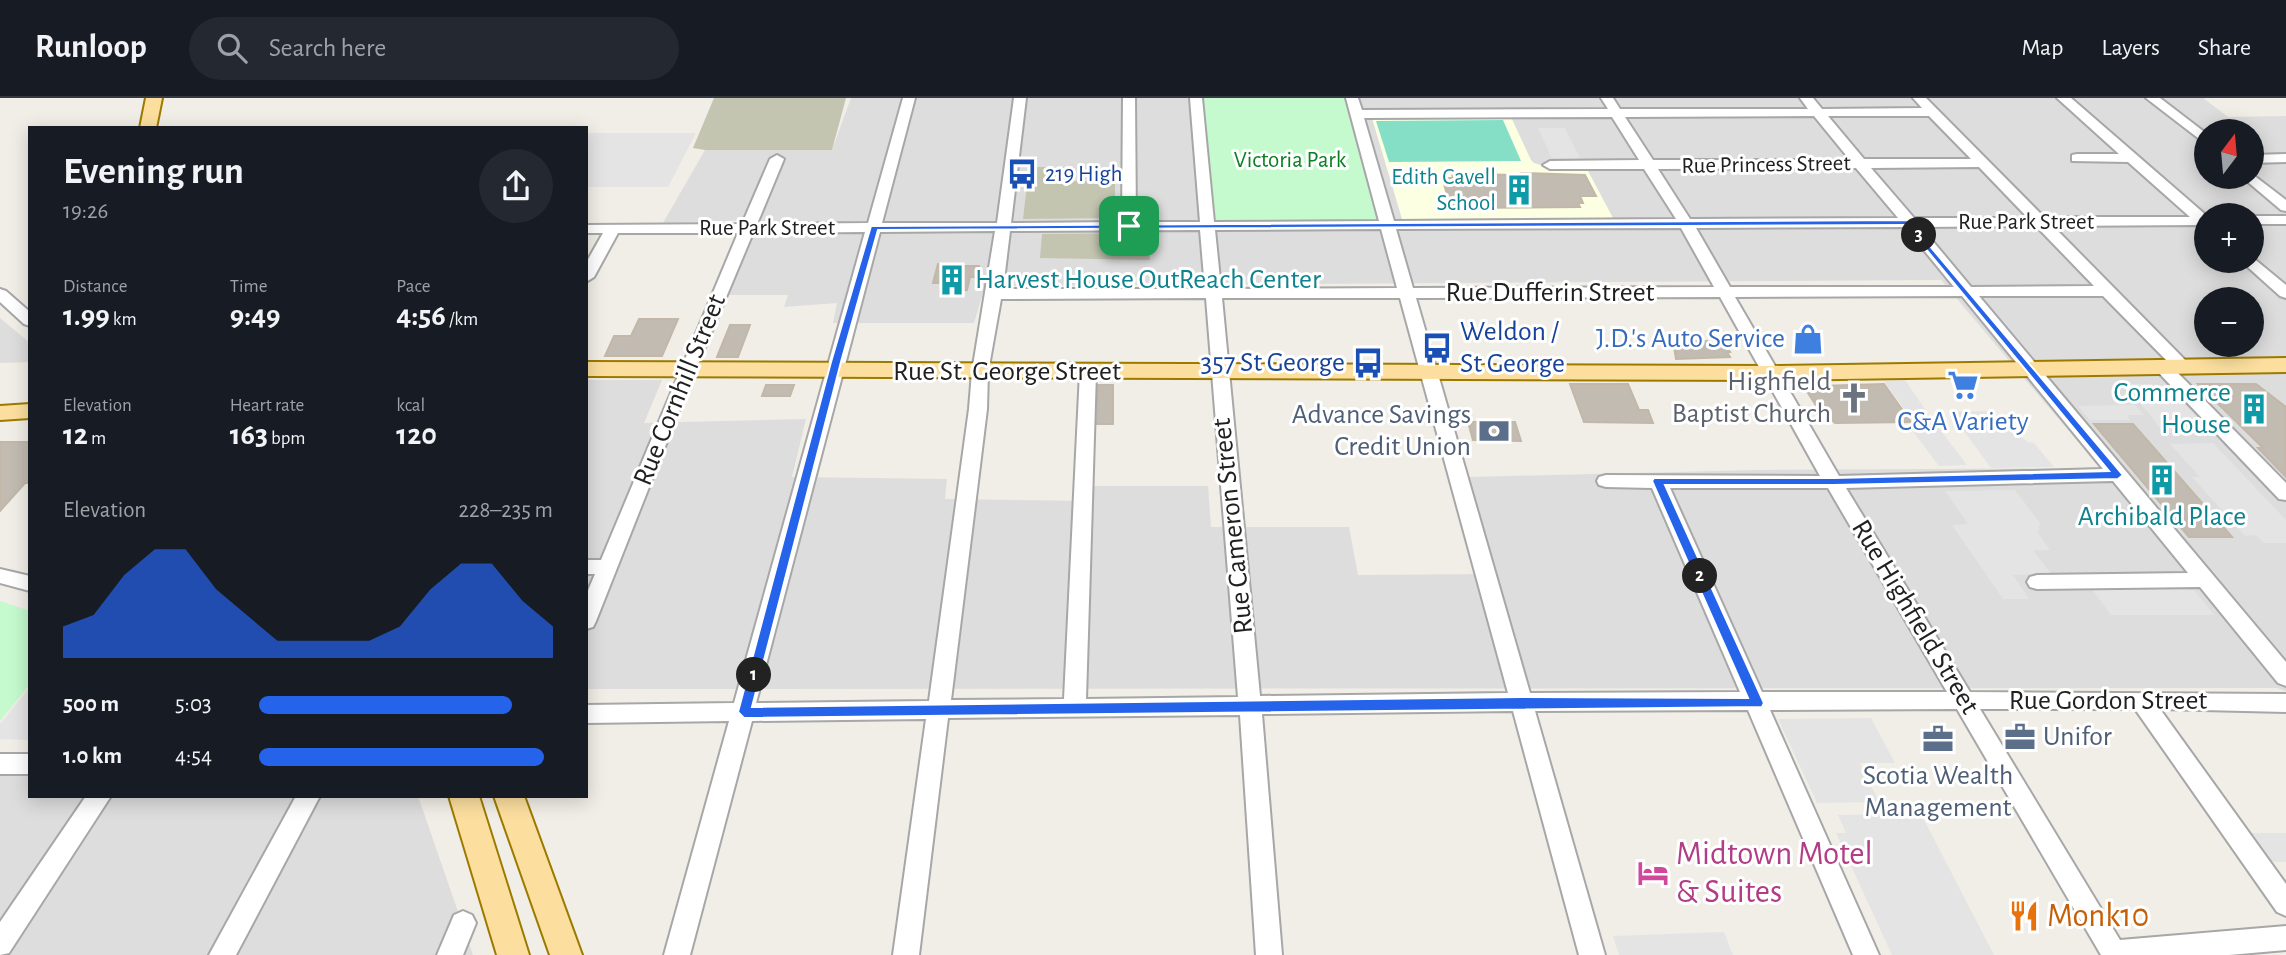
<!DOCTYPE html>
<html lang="en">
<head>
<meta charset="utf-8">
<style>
	:root { --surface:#171b24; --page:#242831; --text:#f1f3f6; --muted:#9ea1a6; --line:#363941; --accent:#2563eb }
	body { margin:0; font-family:"Alegreya Sans",sans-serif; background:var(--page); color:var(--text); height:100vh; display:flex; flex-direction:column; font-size:26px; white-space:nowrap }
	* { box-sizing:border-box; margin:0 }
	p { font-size:23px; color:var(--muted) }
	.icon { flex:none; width:38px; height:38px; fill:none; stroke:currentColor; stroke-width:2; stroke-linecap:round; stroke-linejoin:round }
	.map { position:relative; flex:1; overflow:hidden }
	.details { position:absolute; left:28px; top:28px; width:560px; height:672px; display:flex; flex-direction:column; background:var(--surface); border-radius:0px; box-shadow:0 4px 18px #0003 }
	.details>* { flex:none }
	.needle { width:46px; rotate:16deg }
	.tools { position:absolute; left:2194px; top:21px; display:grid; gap:14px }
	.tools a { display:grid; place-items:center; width:70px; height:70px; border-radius:50%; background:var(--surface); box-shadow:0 4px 18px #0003; font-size:35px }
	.pin { position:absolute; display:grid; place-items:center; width:60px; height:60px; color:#fff; margin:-30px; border-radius:14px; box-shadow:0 4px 10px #0006 }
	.km { position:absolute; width:35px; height:35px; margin:-18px; border-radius:50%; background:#222; color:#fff; font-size:19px; line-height:35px; text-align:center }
	.round { display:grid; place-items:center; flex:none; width:74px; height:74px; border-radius:37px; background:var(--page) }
	.head { display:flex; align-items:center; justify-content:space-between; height:119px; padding:0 35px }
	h1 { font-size:38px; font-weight:600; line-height:52px }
	.figures { display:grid; grid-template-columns:repeat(3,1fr); gap:10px; height:119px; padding:7px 35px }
	.figures div { display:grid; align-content:center }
	.figures b { font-size:30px; font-weight:600 }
	.figures small { font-size:19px; font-weight:400 }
	.figures p { font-size:19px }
	.chart { height:196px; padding:14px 35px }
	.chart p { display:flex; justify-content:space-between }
	.chart svg { width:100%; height:126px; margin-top:7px; fill:var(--accent); opacity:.7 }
	ul { padding:0 35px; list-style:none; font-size:23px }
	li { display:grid; grid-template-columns:112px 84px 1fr; align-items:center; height:52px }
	li i { height:18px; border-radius:9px; background:var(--accent) }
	header { display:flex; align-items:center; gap:42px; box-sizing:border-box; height:98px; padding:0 35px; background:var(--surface); border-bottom:2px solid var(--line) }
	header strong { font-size:33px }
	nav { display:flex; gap:38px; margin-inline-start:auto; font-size:24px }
	.search { width:490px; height:63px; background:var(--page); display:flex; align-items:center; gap:18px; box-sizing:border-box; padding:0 24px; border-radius:38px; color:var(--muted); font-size:26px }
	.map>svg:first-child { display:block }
</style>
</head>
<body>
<header>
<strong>Runloop</strong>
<div class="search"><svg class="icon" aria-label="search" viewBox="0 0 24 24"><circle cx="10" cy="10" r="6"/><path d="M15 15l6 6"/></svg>Search here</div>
<nav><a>Map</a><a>Layers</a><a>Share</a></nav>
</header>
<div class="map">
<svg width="2286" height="857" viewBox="0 0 2286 857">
	<rect width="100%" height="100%" fill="#f0eee6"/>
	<path fill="#dedddd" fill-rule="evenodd" d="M851,0H2203L2228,19L2286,18V593L2277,590L586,591V282H662L644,325L806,321L792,379L947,381L945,401L1087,403L1088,388H1208L1211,429H1349L1358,477L1495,476L1469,379L1756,372L2100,370L1941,182L985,188L974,225H833L837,205L784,209L788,197H726L759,122L663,125L705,52H832ZM2207,33H2252V79H2207ZM2207,117H2252V163H2207ZM2207,201H2252V247H2207Z
		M0,220L30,245V264L0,265Z
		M0,674H30V698H418L473,857H0Z"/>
	<path fill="#fcffe1" d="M1511,19L1531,62L1534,65L1554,71H1587L1613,120L1402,121L1372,20Z"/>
	<path fill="#c3c5b1" d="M714,0H846L832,52H705L693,50Z
		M1029,69H1074V83H1115V120L1023,121Z
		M1147,135L1150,162L1040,160L1042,136Z"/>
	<path fill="#c4face" d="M1203,0H1344L1377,123L1215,124Z
		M0,503L30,513V586L0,623Z"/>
	<path fill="#84dfc6" d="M1503,22L1521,63L1389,64L1376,23Z"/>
	<path fill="#e4e4e4" d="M1538,30H1565L1580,60H1552Z
		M586,35H696L668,89H586Z
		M1905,282L1929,317L1967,367L1939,368L1908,327L1915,326L1884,283Z
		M2123,286H2151L2171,298H2177L2212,335H2163L2152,319Z
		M2135,307L2144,317H2127L2130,322H2090L2078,308Z
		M1986,313L1998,327L2012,332L2028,344L2034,345L2054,369L1991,370L1950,314Z
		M2213,345L2286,422V445H2263L2256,437L2245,438L2192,379H2200L2170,346Z
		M2015,392L2040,425L2038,435L2050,452H2033L2051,476L2013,477L2029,501H2003L1952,427L1968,426L1945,393Z
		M2092,491L2194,492L2214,517H2111Z
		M30,589V642L0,641V626Z
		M1871,620L1895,665H1860L1879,704L1817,705L1778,621Z
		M1921,716L1994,857H1892L1836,735H1846L1838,717Z
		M2250,735H2286V764H2270Z
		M1724,834L1733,857H1619L1613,838Z"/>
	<path fill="#c1bbb2" stroke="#c2b7a8" stroke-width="2" d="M1521,75L1585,77L1596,98H1580L1583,105H1578L1580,109L1451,110L1444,86H1449L1447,80H1453L1452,76L1522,77Z
		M938,166L949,168H979L977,179H970L967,192L945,194L940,193L942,185H933Z
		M639,221H678L662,258H605L614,238H631Z
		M730,227H750L738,259H717Z
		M1682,243H1724L1730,254H1727L1730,259L1676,261L1674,249L1684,246Z
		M1817,285L1819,288L1884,286L1911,324L1835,325L1825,315H1821L1802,286Z
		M1570,286H1628L1639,312H1648L1653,325L1584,324Z
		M2198,286H2256L2286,309V379L2258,350H2263Z
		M766,287H794L790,298H762Z
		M1098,287H1113V326H1097Z
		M1468,324H1515L1521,343L1473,342Z
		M2094,326H2133L2232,439H2189Z
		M0,344H30V385H25L0,413Z"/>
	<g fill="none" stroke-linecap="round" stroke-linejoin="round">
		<g stroke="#a7a7a7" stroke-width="4">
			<path id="minor" d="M903,0H915L882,125H997L1014,0H1026L1011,125L1122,124L1123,0H1135L1136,124H1200L1190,0H1202L1214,124L1379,123L1346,0H1358L1362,12L1608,11L1601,0H1613L1620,11H1808L1800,0H1813L1822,11L1922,10L1913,0H1926L2044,119H2190L2128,64L2072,63V57L2077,56H2119L2057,0H2071L2207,118V130L2200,127L2053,128L2187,264L2189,268L2187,272H2175L2286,385V402L2279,401L2157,273L2155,269L2157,265L2170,266L2103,198H1979L2286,564V588L2278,585L2200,489L2037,491L2030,489L2027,484L2030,479L2037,477L2188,475L2113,383L1846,390L1970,594L2286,596V614L2160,611L2286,786V818L2277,814L2135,611H1980L2120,842L2286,828V852L2229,857H2101L1957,611L1770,612L1879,857H1853L1748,612L1535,613L1605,857H1579L1513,613L1262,616L1282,857H1256L1240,617L948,620L919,857H893L926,621L752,623L690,857H664L729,623L586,625V607L734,605L865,134L753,135L691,283L596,523L593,529L586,531V497L595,476H586V462H601L738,135H618L594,179L586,184V165L603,135H586V127L742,126L770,61L777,57L784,61L757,126L868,125ZM1814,18L1850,62H1653L1625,19ZM1828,18H1929L1971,61H1864ZM1612,19L1639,62L1550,63L1543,67L1550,71H1644L1676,121L1394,123L1364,20ZM1979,69L2028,120H1914L1871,70ZM1856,70L1898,120L1690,121L1658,71ZM2036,128L2094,188L1971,189L1921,129ZM1905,129L1954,189H1730L1696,130ZM1681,130L1714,189L1413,190L1396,131ZM1381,131L1397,190L1221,191L1215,132ZM1200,132L1205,191H1003L1010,133ZM995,133L972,274L969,311L929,603L756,605L880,134ZM1962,198L2103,371L1839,378L1735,199ZM1720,199L1820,378L1606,377L1599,379L1597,383L1599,387L1606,389L1652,390L1740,594L1530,595L1416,200ZM1206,200L1238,599L1086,601L1096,274L1088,269L1080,274L1064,601L951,602L987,311L988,274L1001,201ZM1222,200H1400L1508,595L1260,598ZM1670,390H1828L1947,594H1762Z
				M2146,0H2160L2207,36V47Z
				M2286,56V64L2252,65V57Z
				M2252,76L2286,102V113L2281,112L2242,79H2252Z
				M2252,118H2286V126H2252Z
				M2252,159L2286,187V200L2280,198L2241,163H2252Z
				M0,191L6,193L30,214V228L24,226L0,204Z
				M0,471L30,478V493L0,485Z
				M0,656H30V676H0Z
				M86,698H111L9,855L0,857V824Z
				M296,698H320L236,857H209Z
				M463,813L472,817L476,825L463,857H437L454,817Z"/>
		</g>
		<g stroke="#9c7a00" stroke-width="4">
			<path id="major" d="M146,0H162L156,30H140Z
				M2286,260V274L1771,282L586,278V264L1771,268Z
				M30,306V320L0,322V308Z
				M449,698H479L529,857H497Z
				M494,698H524L582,857H550Z"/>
		</g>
		<use href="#minor" fill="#fff" fill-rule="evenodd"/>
		<use href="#major" fill="#fcdf9f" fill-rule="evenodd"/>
	</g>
	<path fill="#2563eb" stroke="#fff" stroke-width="2" fill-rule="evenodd" d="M1908,122L2123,377L2118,381L1834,387H1665L1764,605L1762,609L744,620L738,614L831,264L871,128ZM1906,127L2109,373L1834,380H1654L1652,383L1748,600L1522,599L752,609L841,264L878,132Z"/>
	<defs>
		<g id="bus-bare" transform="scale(2.415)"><path d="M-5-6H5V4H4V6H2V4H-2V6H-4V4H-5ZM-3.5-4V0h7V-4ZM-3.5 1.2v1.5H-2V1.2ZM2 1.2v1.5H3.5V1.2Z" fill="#1a4fb4" stroke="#fff" stroke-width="2.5" paint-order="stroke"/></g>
		<g id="building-bare" transform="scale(2.415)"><path d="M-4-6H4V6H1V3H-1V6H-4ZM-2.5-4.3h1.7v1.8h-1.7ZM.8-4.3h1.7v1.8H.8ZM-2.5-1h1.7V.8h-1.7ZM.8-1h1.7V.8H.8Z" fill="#0f9aa8" stroke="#fff" stroke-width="2.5" paint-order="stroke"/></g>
		<g id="shop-bare" transform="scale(2.415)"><path d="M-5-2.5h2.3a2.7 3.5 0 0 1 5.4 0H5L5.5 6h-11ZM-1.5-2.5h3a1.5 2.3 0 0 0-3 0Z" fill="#3f7fe0" stroke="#fff" stroke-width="2.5" paint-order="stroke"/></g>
		<g id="supermarket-bare" transform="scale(2.415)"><path d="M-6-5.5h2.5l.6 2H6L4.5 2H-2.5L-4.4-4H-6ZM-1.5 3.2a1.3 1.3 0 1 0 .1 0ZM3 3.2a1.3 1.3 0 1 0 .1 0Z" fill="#3f7fe0" stroke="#fff" stroke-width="2.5" paint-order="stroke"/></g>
		<g id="church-bare" transform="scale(2.415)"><path d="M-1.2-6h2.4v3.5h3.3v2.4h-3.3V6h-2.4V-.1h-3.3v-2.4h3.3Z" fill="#6b7280" stroke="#fff" stroke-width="2.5" paint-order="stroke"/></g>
		<g id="bank-bare" transform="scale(2.415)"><path d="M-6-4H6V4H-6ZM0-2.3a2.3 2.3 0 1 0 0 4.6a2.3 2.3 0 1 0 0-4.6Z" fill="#5c6f8a" stroke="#fff" stroke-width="2.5" paint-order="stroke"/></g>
		<g id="office-bare" transform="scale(2.415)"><path d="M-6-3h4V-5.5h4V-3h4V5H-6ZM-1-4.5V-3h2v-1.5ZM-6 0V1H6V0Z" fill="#5c6f8a" stroke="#fff" stroke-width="2.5" paint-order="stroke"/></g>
		<g id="hotel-bare" transform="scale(2.415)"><path d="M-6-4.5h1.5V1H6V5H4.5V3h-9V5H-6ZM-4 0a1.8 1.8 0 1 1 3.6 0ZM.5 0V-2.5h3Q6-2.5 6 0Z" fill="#d1479c" stroke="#fff" stroke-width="2.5" paint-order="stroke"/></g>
		<g id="restaurant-bare" transform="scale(2.415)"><path d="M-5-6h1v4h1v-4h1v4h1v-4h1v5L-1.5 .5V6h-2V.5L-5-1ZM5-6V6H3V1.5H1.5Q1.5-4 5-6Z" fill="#e8710a" stroke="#fff" stroke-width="2.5" paint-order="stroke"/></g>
	</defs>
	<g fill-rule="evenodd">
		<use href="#bus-bare" x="1022" y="76"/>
		<use href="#building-bare" x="1519" y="92"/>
		<use href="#building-bare" x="952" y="182"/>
		<use href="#shop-bare" x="1808" y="241"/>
		<use href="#bus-bare" x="1437" y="250"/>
		<use href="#bus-bare" x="1368" y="265"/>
		<use href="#supermarket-bare" x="1963" y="287"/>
		<use href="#church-bare" x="1854" y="300"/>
		<use href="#building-bare" x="2254" y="311"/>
		<use href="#bank-bare" x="1494" y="333"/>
		<use href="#building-bare" x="2162" y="382"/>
		<use href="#office-bare" x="2020" y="639"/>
		<use href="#office-bare" x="1938" y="641"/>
		<use href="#hotel-bare" x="1653" y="775"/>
		<use href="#restaurant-bare" x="2024" y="818"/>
	</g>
	<g text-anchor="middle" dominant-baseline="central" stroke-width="6" stroke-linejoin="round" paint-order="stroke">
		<g font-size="23" fill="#0b8022" stroke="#fff">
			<text x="1290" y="62">Victoria Park</text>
		</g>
		<g font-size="23" fill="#202020" stroke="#fff">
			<text transform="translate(1766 67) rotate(-1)">Rue Princess Street</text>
			<text x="2026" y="124">Rue Park Street</text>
			<text x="767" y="130">Rue Park Street</text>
		</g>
		<g font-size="23" fill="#164399" stroke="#fff" text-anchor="start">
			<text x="1045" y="76">219 High</text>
		</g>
		<g font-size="23" fill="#0d838f" stroke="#fff" text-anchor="end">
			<text x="1496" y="79">Edith Cavell<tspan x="1496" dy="26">School</tspan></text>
		</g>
		<g font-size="28" fill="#0d838f" stroke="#fff" text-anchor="start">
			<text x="975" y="182">Harvest House OutReach Center</text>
			<text x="2231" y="295" text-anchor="end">Commerce<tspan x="2231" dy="32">House</tspan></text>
			<text x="2162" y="419" text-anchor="middle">Archibald Place</text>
		</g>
		<g font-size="28" fill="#202020" stroke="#fff">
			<text x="1550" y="195">Rue Dufferin Street</text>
			<text x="1007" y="274">Rue St. George Street</text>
			<text transform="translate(680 292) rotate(-68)">Rue Cornhill Street</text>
			<text transform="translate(1233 428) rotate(-96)">Rue Cameron Street</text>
			<text transform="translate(1915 519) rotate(59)">Rue Highfield Street</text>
			<text x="2108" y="603">Rue Gordon Street</text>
		</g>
		<g font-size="28" fill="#164399" stroke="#fff" text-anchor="start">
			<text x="1460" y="234">Weldon /<tspan x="1460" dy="32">St George</tspan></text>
			<text x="1345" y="265" text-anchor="end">357 St George</text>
		</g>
		<g font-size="28" fill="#366cbe" stroke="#fff" text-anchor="end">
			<text x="1785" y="241">J.D.'s Auto Service</text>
			<text x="1963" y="324" text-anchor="middle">C&amp;A Variety</text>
		</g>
		<g font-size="28" fill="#5b616d" stroke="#fff" text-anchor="end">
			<text x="1831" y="284">Highfield<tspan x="1831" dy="32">Baptist Church</tspan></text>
		</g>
		<g font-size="28" fill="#4e5e75" stroke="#fff" text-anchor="end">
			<text x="1471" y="317">Advance Savings<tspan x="1471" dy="32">Credit Union</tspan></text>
			<text x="2043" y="639" text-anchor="start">Unifor</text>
			<text x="1938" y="678" text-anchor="middle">Scotia Wealth<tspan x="1938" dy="32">Management</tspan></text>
		</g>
		<g font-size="33" fill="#b23c85" stroke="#fff" text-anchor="start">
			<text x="1676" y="756">Midtown Motel<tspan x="1676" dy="38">&amp; Suites</tspan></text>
		</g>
		<g font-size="33" fill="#c56008" stroke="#fff" text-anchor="start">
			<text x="2047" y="818">Monk10</text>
		</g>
	</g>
</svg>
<div class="tools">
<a><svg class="needle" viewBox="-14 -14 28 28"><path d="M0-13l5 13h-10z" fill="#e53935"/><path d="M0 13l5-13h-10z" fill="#9ea1a6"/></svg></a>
<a>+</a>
<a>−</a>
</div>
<div class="pin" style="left:1129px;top:128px;background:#1e9e55"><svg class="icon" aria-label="arrive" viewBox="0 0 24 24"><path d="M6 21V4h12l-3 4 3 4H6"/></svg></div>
<b class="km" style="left:754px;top:577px">1</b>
<b class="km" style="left:1700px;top:478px">2</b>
<b class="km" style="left:1919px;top:137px">3</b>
<section class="details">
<div class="head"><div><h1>Evening run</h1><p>19:26</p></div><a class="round"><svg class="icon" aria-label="share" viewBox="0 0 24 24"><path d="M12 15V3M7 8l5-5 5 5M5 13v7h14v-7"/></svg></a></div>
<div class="figures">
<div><p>Distance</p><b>1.99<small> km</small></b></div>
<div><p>Time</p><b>9:49</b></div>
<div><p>Pace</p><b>4:56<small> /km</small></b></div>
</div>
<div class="figures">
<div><p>Elevation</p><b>12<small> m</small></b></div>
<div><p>Heart rate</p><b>163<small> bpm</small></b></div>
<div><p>kcal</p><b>120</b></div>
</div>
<div class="chart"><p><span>Elevation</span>228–235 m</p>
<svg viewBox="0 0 160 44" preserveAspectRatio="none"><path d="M0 44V33L10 29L20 15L30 6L40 6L50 20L60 29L70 38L80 38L90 38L100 38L110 33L120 20L130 11L140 11L150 24L160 33V44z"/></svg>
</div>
<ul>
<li><b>500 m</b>5:03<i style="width:86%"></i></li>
<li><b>1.0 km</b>4:54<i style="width:97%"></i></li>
</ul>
</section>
</div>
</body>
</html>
